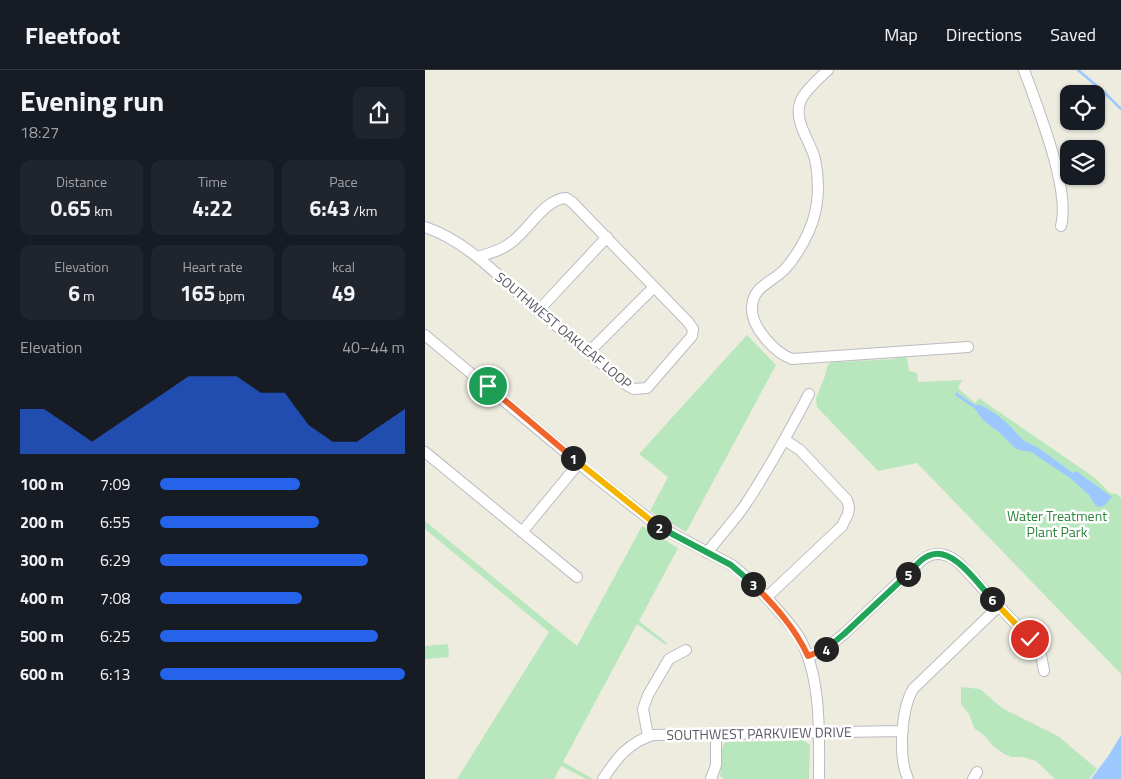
<!DOCTYPE html>
<html lang="en">
<head>
<meta charset="utf-8">
<style>
	:root { --surface:#171b24; --page:#20242c; --text:#f1f3f6; --muted:#9ea1a6; --line:#363941; --accent:#2563eb }
	body { margin:0; font-family:"Titillium Web",sans-serif; background:var(--page); color:var(--text); height:100vh; display:flex; flex-direction:column; font-size:19px; white-space:nowrap }
	* { box-sizing:border-box; margin:0 }
	p { font-size:16px; color:var(--muted) }
	.icon { flex:none; width:28px; height:28px; fill:none; stroke:currentColor; stroke-width:2; stroke-linecap:round; stroke-linejoin:round }
	.map { position:relative; flex:1; overflow:hidden }
	.side { display:flex; flex-direction:column; background:var(--surface); width:425px }
	.side>* { flex:none }
	.controls { position:absolute; left:635px; top:15px; display:grid; gap:10px }
	.controls a { display:grid; place-items:center; width:45px; height:45px; border-radius:10px; background:var(--surface); box-shadow:0 1px 4px #0004; font-size:25px }
	.pin { position:absolute; display:grid; place-items:center; width:42px; height:42px; color:#fff; margin:-21px; border:2px solid #fff; border-radius:50%; box-shadow:0 1px 5px #0007 }
	.km { position:absolute; width:25px; height:25px; margin:-12px; border-radius:50%; background:#222; color:#fff; font-size:14px; line-height:25px; text-align:center }
	.round { display:grid; place-items:center; flex:none; width:52px; height:52px; border-radius:10px; background:var(--page) }
	.overview { display:flex; align-items:center; justify-content:space-between; height:85px; padding:0 20px }
	h1 { font-size:28px; font-weight:700; line-height:38px }
	.stats { display:grid; grid-template-columns:repeat(3,1fr); gap:8px; height:85px; padding:5px 20px }
	.stats div { display:grid; align-content:center; border-radius:10px; background:var(--page); text-align:center }
	.stats b { font-size:21px; font-weight:700 }
	.stats small { font-size:14px; font-weight:400 }
	.stats p { font-size:14px }
	.chart { height:140px; padding:10px 20px }
	.chart p { display:flex; justify-content:space-between }
	.chart svg { width:100%; height:90px; margin-top:5px; fill:var(--accent); opacity:.7 }
	ul { padding:0 20px; list-style:none; font-size:16px }
	li { display:grid; grid-template-columns:80px 60px 1fr; align-items:center; height:38px }
	li i { height:12px; border-radius:6px; background:var(--accent) }
	header { display:flex; align-items:center; gap:30px; box-sizing:border-box; height:70px; padding:0 25px; background:var(--surface); border-bottom:1px solid var(--line) }
	header strong { font-size:24px }
	nav { display:flex; gap:28px; margin-inline-start:auto; font-size:18px }
	main { display:flex; flex:1; min-height:0 }
	.map>svg:first-child { display:block }
</style>
</head>
<body>
<header>
<strong>Fleetfoot</strong>
<nav><a>Map</a><a>Directions</a><a>Saved</a></nav>
</header>
<main>
<section class="side">
<div class="overview"><div><h1>Evening run</h1><p>18:27</p></div><a class="round"><svg class="icon" aria-label="share" viewBox="0 0 24 24"><path d="M12 15V3M7 8l5-5 5 5M5 13v7h14v-7"/></svg></a></div>
<div class="stats">
<div><p>Distance</p><b>0.65<small> km</small></b></div>
<div><p>Time</p><b>4:22</b></div>
<div><p>Pace</p><b>6:43<small> /km</small></b></div>
</div>
<div class="stats">
<div><p>Elevation</p><b>6<small> m</small></b></div>
<div><p>Heart rate</p><b>165<small> bpm</small></b></div>
<div><p>kcal</p><b>49</b></div>
</div>
<div class="chart"><p><span>Elevation</span>40–44 m</p>
<svg viewBox="0 0 160 44" preserveAspectRatio="none"><path d="M0 44V22L10 22L20 30L30 38L40 30L50 22L60 14L70 6L80 6L90 6L100 14L110 14L120 30L130 38L140 38L150 30L160 22V44z"/></svg>
</div>
<ul>
<li><b>100 m</b>7:09<i style="width:57%"></i></li>
<li><b>200 m</b>6:55<i style="width:65%"></i></li>
<li><b>300 m</b>6:29<i style="width:85%"></i></li>
<li><b>400 m</b>7:08<i style="width:58%"></i></li>
<li><b>500 m</b>6:25<i style="width:89%"></i></li>
<li><b>600 m</b>6:13<i style="width:100%"></i></li>
</ul>
</section>
<div class="map">
<svg width="696" height="709" viewBox="0 0 696 709">
	<rect width="100%" height="100%" fill="#edecdf"/>
	<path fill="#b8e7be" d="M322,265L351,295L261,462L225,441L243,407L214,384Z
		M479,285L482,288L484,301L492,303L493,312L537,310L533,318L550,333L554,328L670,408L685,423L692,424L696,428V604L492,393L453,401L392,337L391,328L400,306L402,297L407,290L417,292L469,289Z
		M0,451L152,576L217,456L253,478L214,551L242,573L241,575L212,554L138,692L168,709H161L136,696L129,709H32L124,562L0,459Z
		M23,574L24,587L0,589V576Z
		M536,617L555,619L577,638L633,666L672,699L664,709H630L611,691L598,687H587L579,684L568,676L560,666L549,658L544,644L536,634Z
		M376,669L385,675L384,709H299L295,706C297,697 295,678 300,672L368,671Z"/>
	<path fill="#9dc8ff" d="M531,322L550,335H556L571,344L582,353L598,370L615,379L648,403L651,401L687,427L679,436L674,437L670,435L664,425L645,408L606,382L594,380L590,378L575,363L558,350L550,339L530,325Z
		M696,665V709H666L684,685Z"/>
	<g fill="none" stroke-linecap="round" stroke-linejoin="round">
		<path stroke="#9dc8ff" stroke-width="2.5" d="M653,0L679,22L696,39"/>
		<g stroke="#babcc3" stroke-width="12">
			<path id="minor" d="M403,0C394,8 383,18 377,28C366,49 385,70 390,89C395,112 394,139 384,161C378,174 370,188 360,199C347,213 327,216 327,238C326,257 350,283 367,289L543,277
				M599,0C612,36 646,120 636,156
				M0,157C43,172 73,206 107,235C138,262 171,289 203,316L209,319L222,318L267,266L268,259L263,252L147,132L141,128C120,129 104,159 88,171C78,180 65,183 53,187
				M113,241L182,167
				M0,265L164,402L233,456L307,495C323,507 337,522 350,537C359,547 367,556 374,567C397,607 394,665 394,709
				M163,283L229,217
				M0,382L152,507
				M97,462L154,393
				M282,483C294,467 309,451 320,435C344,399 364,362 384,324
				M342,527L417,456L423,444L424,437L422,430L375,380L360,370
				M383,586L399,580L419,564L497,490C510,480 523,483 535,494L611,576L616,585L619,601
				M223,666L218,639L223,625L244,589L261,580
				M178,709C191,689 204,672 228,665L478,661
				M286,709L291,695V664
				M483,709C473,687 476,640 488,619L574,536
				M548,709L552,702"/>
		</g>
		<use href="#minor" stroke="#fff" stroke-width="10"/>
	</g>
	<g fill="none" stroke-linecap="round" stroke-linejoin="round">
		<g stroke="#fff" stroke-width="10">
			<path id="split-1" d="M63,316L148,388"/>
		</g>
		<g stroke="#fff" stroke-width="10">
			<path id="split-2" d="M148,388L234,457"/>
		</g>
		<g stroke="#fff" stroke-width="10">
			<path id="split-3" d="M234,457L306,495L328,514"/>
		</g>
		<g stroke="#fff" stroke-width="10">
			<path id="split-4" d="M328,514C350,536 370,558 383,586L401,579"/>
		</g>
		<g stroke="#fff" stroke-width="10">
			<path id="split-5" d="M401,579L419,564L483,504"/>
		</g>
		<g stroke="#fff" stroke-width="10">
			<path id="split-6" d="M483,504C489,498 495,489 503,486C527,474 553,514 567,529"/>
		</g>
		<g stroke="#fff" stroke-width="10">
			<path id="split-7" d="M567,529L605,569"/>
		</g>
		<use href="#split-1" stroke="#f0652b" stroke-width="6"/>
		<use href="#split-2" stroke="#f5b400" stroke-width="6"/>
		<use href="#split-3" stroke="#22a559" stroke-width="6"/>
		<use href="#split-4" stroke="#f0652b" stroke-width="6"/>
		<use href="#split-5" stroke="#22a559" stroke-width="6"/>
		<use href="#split-6" stroke="#22a559" stroke-width="6"/>
		<use href="#split-7" stroke="#f5b400" stroke-width="6"/>
	</g>
	<g text-anchor="middle" dominant-baseline="central" stroke-width="5" stroke-linejoin="round" paint-order="stroke">
		<g font-size="14" fill="#585b62" stroke="#fff">
			<text transform="translate(139 260) rotate(40)">SOUTHWEST OAKLEAF LOOP</text>
			<text transform="translate(334 663) rotate(-1)">SOUTHWEST PARKVIEW DRIVE</text>
		</g>
		<g font-size="14" fill="#2d853c" stroke="#fff">
			<text x="632" y="445">Water Treatment<tspan x="632" dy="16">Plant Park</tspan></text>
		</g>
	</g>
</svg>
<div class="controls">
<a><svg class="icon" aria-label="locate" viewBox="0 0 24 24"><circle cx="12" cy="12" r="6"/><path d="M12 2v4M12 18v4M2 12h4M18 12h4"/></svg></a>
<a><svg class="icon" aria-label="layers" viewBox="0 0 24 24"><path d="M12 4l9 5-9 5-9-5zM3 14l9 5 9-5"/></svg></a>
</div>
<div class="pin" style="left:63px;top:316px;background:#1e9e55"><svg class="icon" aria-label="arrive" viewBox="0 0 24 24"><path d="M6 21V4h12l-3 4 3 4H6"/></svg></div>
<div class="pin" style="left:605px;top:569px;background:#d93025"><svg class="icon" aria-label="check" viewBox="0 0 24 24"><path d="M5 12l5 5 9-10"/></svg></div>
<b class="km" style="left:148px;top:388px">1</b>
<b class="km" style="left:234px;top:457px">2</b>
<b class="km" style="left:328px;top:514px">3</b>
<b class="km" style="left:401px;top:579px">4</b>
<b class="km" style="left:483px;top:504px">5</b>
<b class="km" style="left:567px;top:529px">6</b>
</div>
</main>
</body>
</html>
